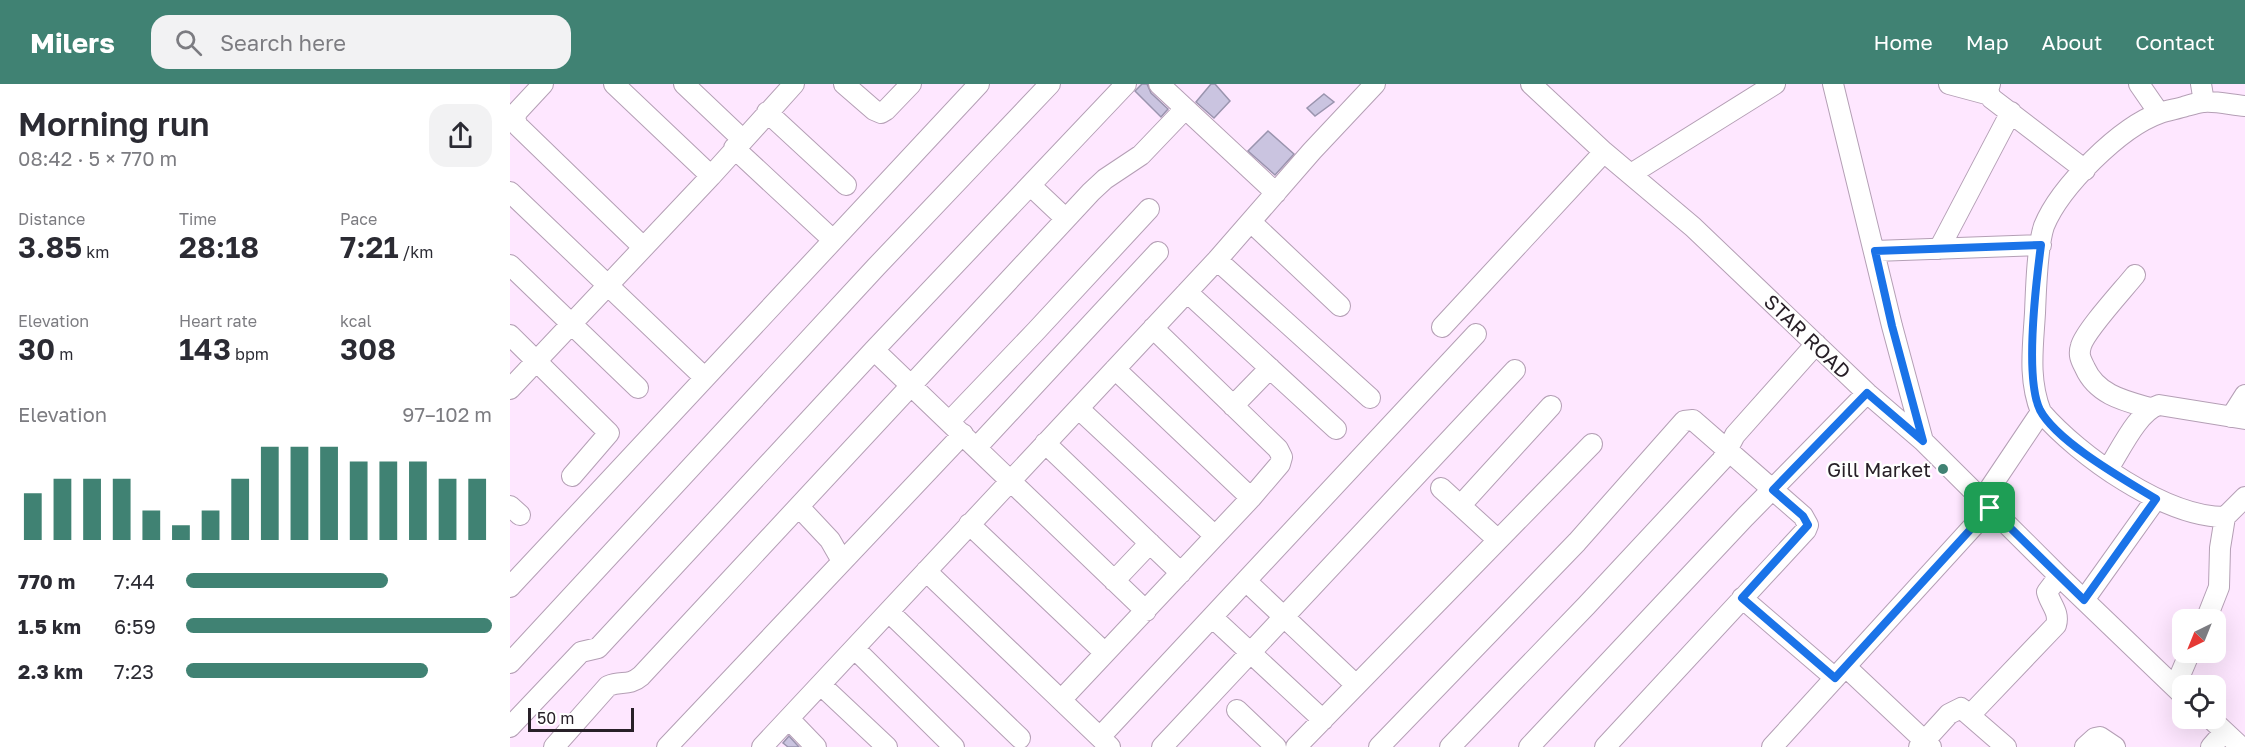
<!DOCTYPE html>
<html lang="en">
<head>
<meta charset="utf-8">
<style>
	:root { --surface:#fff; --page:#f2f2f3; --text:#2b2b33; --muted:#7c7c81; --accent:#408273 }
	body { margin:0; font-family:"Golos Text",sans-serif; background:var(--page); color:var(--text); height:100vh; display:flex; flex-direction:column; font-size:22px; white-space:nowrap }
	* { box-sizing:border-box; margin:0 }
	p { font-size:20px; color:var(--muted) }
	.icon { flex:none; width:33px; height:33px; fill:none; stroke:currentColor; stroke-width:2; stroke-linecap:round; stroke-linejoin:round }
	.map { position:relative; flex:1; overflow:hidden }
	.sheet { display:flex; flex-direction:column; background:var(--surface); width:510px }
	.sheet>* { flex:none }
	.needle { width:39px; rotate:223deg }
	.buttons { position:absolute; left:1662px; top:525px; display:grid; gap:12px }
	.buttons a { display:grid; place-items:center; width:54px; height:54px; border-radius:12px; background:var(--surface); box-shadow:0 6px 24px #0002; font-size:30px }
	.scale { position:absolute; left:18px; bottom:15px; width:106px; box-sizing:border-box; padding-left:6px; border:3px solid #282028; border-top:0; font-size:16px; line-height:21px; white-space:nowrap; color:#282028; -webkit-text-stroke:4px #fff; paint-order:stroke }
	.pin { position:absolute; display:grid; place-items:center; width:51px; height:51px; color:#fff; margin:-26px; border-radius:12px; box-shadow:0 3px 9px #0006 }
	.round { display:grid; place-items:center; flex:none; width:63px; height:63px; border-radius:18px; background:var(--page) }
	.summary { display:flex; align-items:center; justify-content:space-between; height:102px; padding:0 18px }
	h1 { font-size:33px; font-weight:600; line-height:45px }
	.metrics { display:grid; grid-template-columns:repeat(3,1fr); gap:9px; height:102px; padding:6px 18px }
	.metrics div { display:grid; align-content:center }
	.metrics b { font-size:30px; font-weight:600 }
	.metrics small { font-size:16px; font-weight:400 }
	.metrics p { font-size:16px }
	.chart { height:168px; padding:12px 18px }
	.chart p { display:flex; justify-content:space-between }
	.chart svg { width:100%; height:108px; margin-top:6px; stroke:var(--accent); stroke-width:6 }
	ul { padding:0 18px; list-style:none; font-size:20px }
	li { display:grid; grid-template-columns:96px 72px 1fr; align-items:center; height:45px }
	li i { height:15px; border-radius:8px; background:var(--accent) }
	header { display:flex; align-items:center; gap:36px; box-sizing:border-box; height:84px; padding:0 30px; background:var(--accent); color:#fff }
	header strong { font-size:28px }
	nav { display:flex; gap:33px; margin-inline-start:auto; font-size:21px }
	.search { width:420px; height:54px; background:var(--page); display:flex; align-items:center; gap:15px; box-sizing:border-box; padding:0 21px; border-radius:18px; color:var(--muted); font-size:22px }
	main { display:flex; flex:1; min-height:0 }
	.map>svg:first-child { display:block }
</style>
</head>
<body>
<header>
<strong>Milers</strong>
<div class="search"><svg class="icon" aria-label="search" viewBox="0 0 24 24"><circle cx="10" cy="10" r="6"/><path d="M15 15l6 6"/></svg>Search here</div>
<nav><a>Home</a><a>Map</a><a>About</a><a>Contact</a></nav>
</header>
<main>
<section class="sheet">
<div class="summary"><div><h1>Morning run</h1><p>08:42 · 5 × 770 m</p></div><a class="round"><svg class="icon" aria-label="share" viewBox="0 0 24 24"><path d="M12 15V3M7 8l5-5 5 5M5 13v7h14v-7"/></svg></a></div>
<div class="metrics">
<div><p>Distance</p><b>3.85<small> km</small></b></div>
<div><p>Time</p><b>28:18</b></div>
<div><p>Pace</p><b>7:21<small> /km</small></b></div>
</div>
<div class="metrics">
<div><p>Elevation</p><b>30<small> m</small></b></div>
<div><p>Heart rate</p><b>143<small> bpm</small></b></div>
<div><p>kcal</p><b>308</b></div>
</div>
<div class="chart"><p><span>Elevation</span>97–102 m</p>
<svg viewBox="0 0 160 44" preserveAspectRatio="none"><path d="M5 44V25M15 44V19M25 44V19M35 44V19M45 44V32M55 44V38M65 44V32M75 44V19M85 44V6M95 44V6M105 44V6M115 44V12M125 44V12M135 44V12M145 44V19M155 44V19"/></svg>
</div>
<ul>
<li><b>770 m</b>7:44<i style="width:66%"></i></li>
<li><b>1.5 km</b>6:59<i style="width:100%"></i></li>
<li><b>2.3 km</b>7:23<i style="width:79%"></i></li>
</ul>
</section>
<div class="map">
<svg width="1735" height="663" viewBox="0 0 1735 663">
	<rect width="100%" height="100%" fill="#fee7ff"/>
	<path fill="#cac4e0" stroke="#9a94ae" stroke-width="1.5" d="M632,0H637L641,9L658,25L651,33L625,7Z
		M701,0H705L720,17L704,34L686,18Z
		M814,10L824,18L805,32L797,24Z
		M758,47L784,70L765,91L738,67Z
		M279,652L289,663H278L273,659Z"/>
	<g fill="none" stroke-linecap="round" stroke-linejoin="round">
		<g stroke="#b49fb5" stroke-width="22">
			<path id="minor" d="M33,0L7,28L5,35L8,42L133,163
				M104,0L201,92
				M174,0L232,55
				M334,0L364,26L371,29L376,26L401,0
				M649,0L766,109
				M1021,0L1094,68L1183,143L1357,309L1413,357L1549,492L1672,610
				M1323,0L1382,242L1413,357
				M1439,0L1480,11
				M1480,0L1478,6L1481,14L1575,86
				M1629,0L1649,29
				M1691,0L1694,18
				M257,28L336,101
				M224,64L323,156
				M1121,90L1265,0
				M521,102L556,135
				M0,108L195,294
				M741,138L830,222
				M1429,165L1501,28
				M1365,167L1531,161
				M707,176L860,314
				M0,181L128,304
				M1625,191C1613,206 1575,247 1571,262C1568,271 1571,276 1575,284C1587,311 1615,317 1640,324
				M677,208L826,345
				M932,243L1094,68
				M0,251L99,349L62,392
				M364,266L636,527
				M605,285L741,414
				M0,305L201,92L284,0
				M723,322L760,284
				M569,325L705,452
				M1531,328C1518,295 1523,263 1525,229C1526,205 1527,163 1534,142C1550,103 1610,43 1650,29C1658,26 1668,25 1676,22C1682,21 1688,18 1694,18C1707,17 1722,21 1735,22
				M1721,333L1735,311
				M439,338L526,247L639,125
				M535,359L671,489
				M467,363L648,168
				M1598,385C1610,367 1628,327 1649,321L1735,335
				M931,404L988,456
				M1472,416L1531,328C1569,372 1655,433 1715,433L1735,413
				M951,421L1041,322
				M0,422L10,431
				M289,423L320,456L332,477
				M459,440L595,569
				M416,487L600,663
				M604,497L640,459
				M736,497L846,601
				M0,503L469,0
				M1232,514L1325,594
				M1574,516L1646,415
				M379,528L510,654
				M702,533L813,636
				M1696,536L1709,503L1710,464L1715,433
				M345,565L444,663
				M0,579L366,183L540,0
				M1336,583L1421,663
				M311,601L377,663
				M1665,603L1680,568
				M551,616L741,414L770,380L772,373L768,365L643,244
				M727,626L766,663
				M1461,630L1546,541C1550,528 1540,520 1537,508L1549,492
				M1700,634L1731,663
				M279,635L306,663
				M0,643L71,568L88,564L364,266L616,0
				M590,653L966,250
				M44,663L98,602C112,596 118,603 131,592L581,108L595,95L631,71L675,25
				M157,663L453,350
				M252,663L707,176L802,67L865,0
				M652,663L1005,286
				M786,663L1082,360
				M869,663L1067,458L1174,337L1183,336L1293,432L1298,441L1296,446L1095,663
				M940,663L1076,522L1212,376L1225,351L1306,260
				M1019,663L1235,433L1357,309
				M1262,663L1480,424
				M1409,663L1439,630L1451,624L1496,663
				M1575,663L1585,654L1590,653L1605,663
				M1701,663L1714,648"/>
		</g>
		<use href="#minor" stroke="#fff" stroke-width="20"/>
	</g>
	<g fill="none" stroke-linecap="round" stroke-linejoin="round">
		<g stroke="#fff" stroke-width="12">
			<path id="route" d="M1531,161C1526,199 1514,293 1530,326C1547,358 1615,396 1646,415L1574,516L1480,424L1325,594L1232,514L1298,441L1293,432L1263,406L1357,309L1413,357L1382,242L1365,167Z"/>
		</g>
		<use href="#route" stroke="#1a73e8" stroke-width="8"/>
	</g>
	<circle fill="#408273" stroke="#fff" stroke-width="2" cx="1433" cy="385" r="6"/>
	<g text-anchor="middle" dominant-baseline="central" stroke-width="4.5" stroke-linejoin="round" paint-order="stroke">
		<g font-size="20" fill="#282028" stroke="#fff">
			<text transform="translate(1298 252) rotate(44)">STAR ROAD</text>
		</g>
		<g font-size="20" fill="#282028" stroke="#fff" text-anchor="end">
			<text x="1421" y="385">Gill Market</text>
		</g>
	</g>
</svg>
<div class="buttons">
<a><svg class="needle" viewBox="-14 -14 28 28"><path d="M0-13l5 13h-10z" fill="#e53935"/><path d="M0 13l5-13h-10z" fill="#7c7c81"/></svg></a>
<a><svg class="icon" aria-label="locate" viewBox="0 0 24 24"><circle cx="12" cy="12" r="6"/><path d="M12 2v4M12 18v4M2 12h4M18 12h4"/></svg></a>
</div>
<div class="scale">50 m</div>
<div class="pin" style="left:1480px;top:424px;background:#1e9e55"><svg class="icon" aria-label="arrive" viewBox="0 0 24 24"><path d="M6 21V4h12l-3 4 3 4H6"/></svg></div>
</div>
</main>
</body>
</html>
